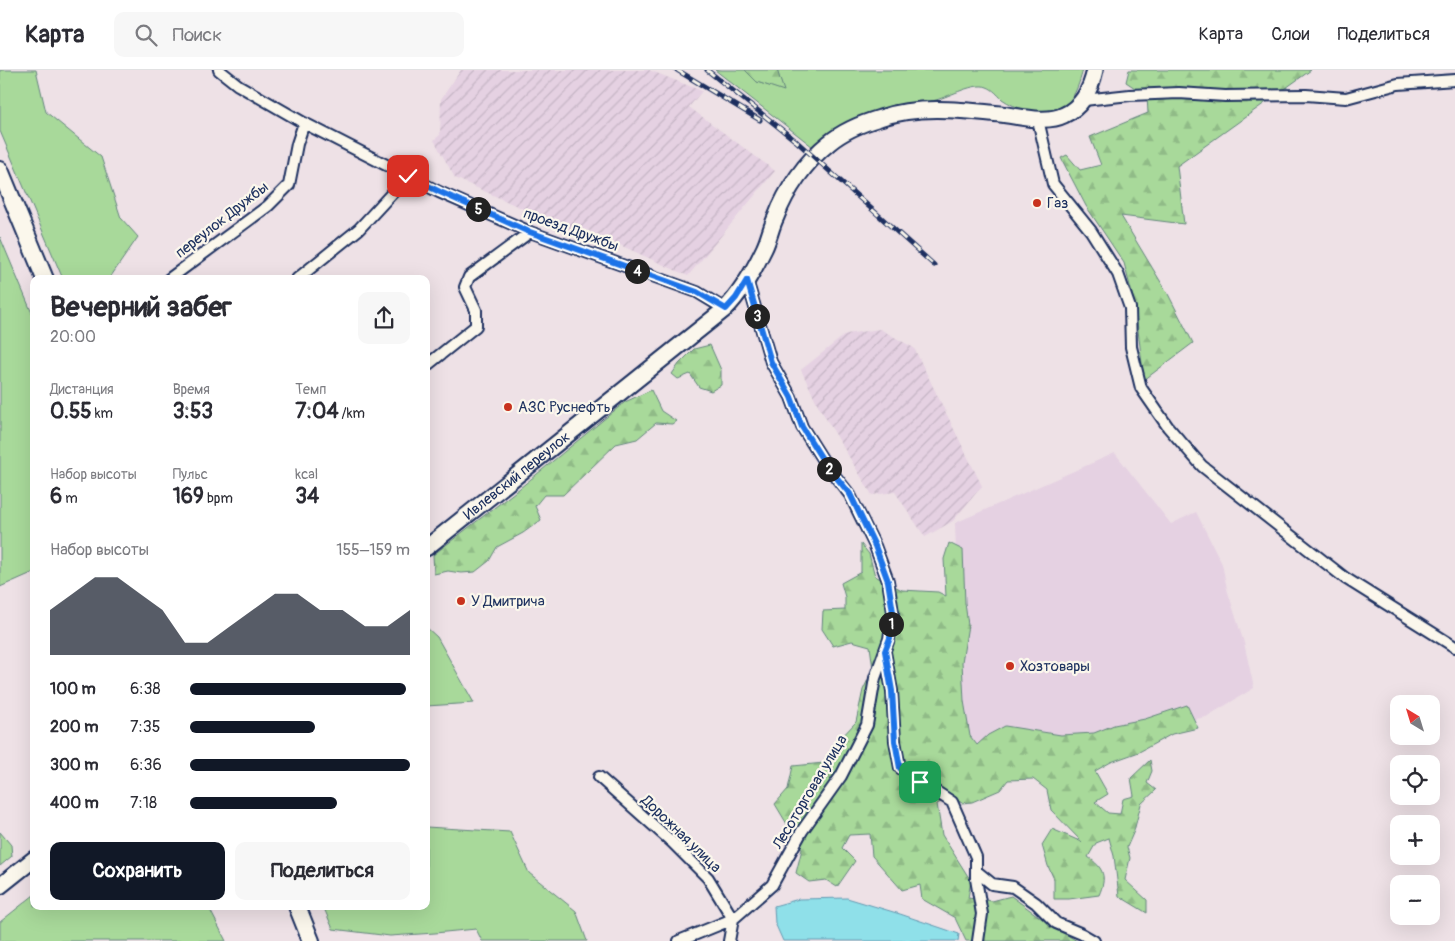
<!DOCTYPE html>
<html lang="ru">
<head>
<meta charset="utf-8">
<style>
	:root { --surface:#fff; --page:#f7f7f7; --text:#2b2b33; --muted:#7c7c81; --line:#e1e1e2; --accent:#111827 }
	body { margin:0; font-family:Pangolin,sans-serif; background:var(--page); color:var(--text); height:100vh; display:flex; flex-direction:column; font-size:19px; white-space:nowrap }
	* { box-sizing:border-box; margin:0 }
	p { font-size:16px; color:var(--muted) }
	.icon { flex:none; width:28px; height:28px; fill:none; stroke:currentColor; stroke-width:2; stroke-linecap:round; stroke-linejoin:round }
	.map { position:relative; flex:1; overflow:hidden }
	.details { position:absolute; left:30px; top:205px; width:400px; height:635px; display:flex; flex-direction:column; background:var(--surface); border-radius:10px; box-shadow:0 5px 20px #0002 }
	.details>* { flex:none }
	.needle { width:32px; rotate:322deg }
	.tools { position:absolute; left:1390px; top:625px; display:grid; gap:10px }
	.tools a { display:grid; place-items:center; width:50px; height:50px; border-radius:10px; background:var(--surface); box-shadow:0 5px 20px #0002; font-size:25px }
	.pin { position:absolute; display:grid; place-items:center; width:42px; height:42px; color:#fff; margin:-21px; border-radius:10px; box-shadow:0 2px 8px #0006 }
	.km { position:absolute; width:25px; height:25px; margin:-12px; border-radius:50%; background:#222; color:#fff; font-size:14px; line-height:25px; text-align:center }
	.round { display:grid; place-items:center; flex:none; width:52px; height:52px; border-radius:10px; background:var(--page) }
	.head { display:flex; align-items:center; justify-content:space-between; height:85px; padding:0 20px }
	h1 { font-size:28px; font-weight:700; line-height:38px }
	.metrics { display:grid; grid-template-columns:repeat(3,1fr); gap:8px; height:85px; padding:5px 20px }
	.metrics div { display:grid; align-content:center }
	.metrics b { font-size:21px; font-weight:700 }
	.metrics small { font-size:14px; font-weight:400 }
	.metrics p { font-size:14px }
	.chart { height:140px; padding:10px 20px }
	.chart p { display:flex; justify-content:space-between }
	.chart svg { width:100%; height:90px; margin-top:5px; fill:var(--accent); opacity:.7 }
	.cta { display:flex; gap:10px; margin-top:auto; padding:10px 20px }
	.cta a { flex:1; height:58px; border-radius:10px; background:var(--accent); color:#fff; font-size:20px; font-weight:700; line-height:58px; text-align:center }
	.cta a+a { background:var(--page); color:var(--text) }
	ul { padding:0 20px; list-style:none; font-size:16px }
	li { display:grid; grid-template-columns:80px 60px 1fr; align-items:center; height:38px }
	li i { height:12px; border-radius:6px; background:var(--accent) }
	header { display:flex; align-items:center; gap:30px; box-sizing:border-box; height:70px; padding:0 25px; background:var(--surface); border-bottom:1px solid var(--line) }
	header strong { font-size:24px }
	nav { display:flex; gap:28px; margin-inline-start:auto; font-size:18px }
	.search { width:350px; height:45px; background:var(--page); display:flex; align-items:center; gap:12px; box-sizing:border-box; padding:0 18px; border-radius:10px; color:var(--muted); font-size:19px }
	.map>svg:first-child { display:block }
</style>
</head>
<body>
<header>
<strong>Карта</strong>
<div class="search"><svg class="icon" aria-label="search" viewBox="0 0 24 24"><circle cx="10" cy="10" r="6"/><path d="M15 15l6 6"/></svg>Поиск</div>
<nav><a>Карта</a><a>Слои</a><a>Поделиться</a></nav>
</header>
<div class="map">
<svg width="1455" height="871" viewBox="0 0 1455 871">
	<defs>
		<pattern id="industrial-furrows" width="10" height="10" patternUnits="userSpaceOnUse" patternTransform="scale(1.25)"><rect width="10" height="10" fill="#e5d1e2"/><path d="M-1 1l2-2M0 10L10 0M9 11l2-2" fill="none" stroke="#c4b4c4"/></pattern>
		<pattern id="forest-firs" width="22" height="20" patternUnits="userSpaceOnUse" patternTransform="scale(1.25)"><rect width="22" height="20" fill="#a8d99a"/><path d="M5 1l3.5 6h-7zM16 11l3.5 6h-7z" fill="#90bb87"/></pattern>
	</defs>
	<rect width="100%" height="100%" fill="#eee1e6"/>
	<filter id="ink" filterUnits="userSpaceOnUse"><feTurbulence type="fractalNoise" baseFrequency=".02" numOctaves="2"/><feDisplacementMap in="SourceGraphic" scale="10" xChannelSelector="R" yChannelSelector="G"/><feConvolveMatrix kernelMatrix="1 2 1 2 8 2 1 2 1" color-interpolation-filters="sRGB"/></filter>
	<g filter="url(#ink)">
		<path fill="#e5d1e2" d="M1115,383L1171,454L1196,442L1222,494L1227,519L1244,573L1254,618L1206,647L1114,664L966,676L957,513L955,453Z"/>
		<path fill="url(#industrial-furrows)" d="M461,0H649L702,21L689,37L775,101L688,206L585,159L581,165L455,108L434,70L440,65L441,29Z
			M880,259L914,278L982,416L953,451L925,467L895,422L872,425L819,337L801,300L846,264Z"/>
		<path fill="#a8d99a" stroke="#62847c" d="M0,0H36L46,42L101,87L121,148L138,167L109,209H63L0,61Z
			M715,0H745L757,12L783,20L777,0H1083C1078,17 1073,36 1053,40C1035,44 1016,39 1002,29C998,25 993,19 987,17C975,12 950,26 936,30C918,36 898,33 880,39C856,47 835,65 813,77Z
			M0,167L34,248V502L0,517Z
			M426,557L437,567L474,633L426,636Z
			M426,757L510,762L529,803L576,841L587,871H482L476,859L435,863L390,866L333,859L323,836H426Z
			M0,762L11,775L12,786L0,796Z
			M34,825V836H208L226,871H0V852Z"/>
		<path fill="url(#forest-firs)" stroke="#62847c" d="M745,0H777L784,21L757,12Z
			M1129,0H1311L1177,96L1184,154L1121,146L1168,224L1193,273L1144,310L1135,235L1124,193L1086,136L1061,88L1067,85L1080,100L1101,95L1090,67L1148,43L1147,26L1126,12Z
			M710,275L721,300V315L711,321L699,317L690,304L678,309L672,304L679,294L694,279Z
			M651,320L661,341L676,351L672,354L656,353L637,369L616,374L563,425H544L535,436L541,450L523,463L497,477L489,491L475,502L461,503L448,501L434,504L433,485L520,418L625,332Z
			M949,473L963,480L965,533L968,555L962,592L964,631L970,666L977,675L988,665L1005,656L1061,665L1094,663L1114,655L1145,649L1187,635L1198,658L1172,664L1139,682L1111,692L1095,701L1108,724L1095,732L1108,743L1120,744L1123,729L1134,726L1131,708L1150,690L1152,701L1147,713L1156,720L1141,734L1134,761L1127,777L1130,788L1125,810L1147,830V843L1119,826L1114,786L1109,768L1096,773L1088,787C1104,798 1107,807 1099,825L1069,829H1054V809L1048,796L1042,775L1052,759L1082,772L1051,740L1047,720L1033,709L1008,710L1000,720L972,732L962,733L951,727L937,734L942,765L971,811L968,828L992,831L1011,826L1049,854L1077,871H966L955,848L922,829L920,815L902,820L872,786L870,764L849,765L842,778L855,791L837,817L826,810L809,812L796,803L802,779L775,734L788,719L793,696L824,693L833,686L838,671L856,652L863,620L873,599L870,576L852,571L833,576L822,559L823,541L845,540V527L841,513L861,502V474L869,484L875,506L902,520L938,522L946,526L944,489Z"/>
		<path fill="#8fe0e9" stroke="#6199b1" d="M847,828L900,844L959,864L958,871H783L775,853L774,836L799,829Z"/>
		<g fill="none" stroke-linecap="round" stroke-linejoin="round">
			<g stroke="#1b2f5e" stroke-width="14">
				<path id="minor" d="M219,0L238,15L304,53L439,122L530,162L697,222L725,239
					M1084,30L1130,25L1179,23L1225,26L1306,25L1346,28L1398,14L1455,10
					M1038,50L1053,114L1091,161L1118,204L1130,238L1131,277L1141,318L1168,357L1202,396L1345,508L1455,577
					M169,209L268,136L289,115L297,74L304,53
					M297,209L359,159L408,106
					M426,296L476,256V240L465,217L469,207L530,162
					M885,582L892,621L895,671L900,698L952,732L976,787V809L982,844L978,871
					M599,707L672,772L708,808L733,849
					M976,801L992,814L1013,817L1036,833L1056,853L1082,864L1094,871
					M679,871L733,849L772,815L802,761L841,706L867,655L875,608L889,569L893,542L888,511L875,476L850,425L824,392L802,357L791,327L771,292L747,210
					M729,871L733,849"/>
			</g>
			<g stroke="#1b2f5e" stroke-width="19">
				<g id="secondary">
					<path id="s1" d="M426,478L725,239C742,222 754,200 764,179C769,169 771,157 776,147C786,120 806,91 829,73C842,62 863,53 880,48C918,35 960,40 1000,44C1019,46 1046,54 1064,45C1082,37 1091,19 1095,0"/>
					<path d="M0,816L34,789"/>
				</g>
			</g>
			<g stroke="#1b2f5e" stroke-width="20">
				<path id="primary" d="M0,100L45,209
					M297,836L311,871"/>
			</g>
			<use href="#minor" stroke="#fbf7ec" stroke-width="10"/>
			<use href="#secondary" stroke="#fbf7ec" stroke-width="15"/>
			<use href="#primary" stroke="#fbf7ec" stroke-width="16"/>
			<g stroke="#1b2f5e" stroke-width="5">
				<path id="rail" d="M677,0L760,50
					M707,0L796,71L934,195"/>
			</g>
			<use href="#rail" stroke="#fbf7ec" stroke-width="3" stroke-dasharray="9" stroke-linecap="butt"/>
		</g>
	</g>
	<g fill="none" stroke-linecap="round" stroke-linejoin="round" filter="url(#ink)">
		<g stroke="#fff" stroke-width="10">
			<path id="route" d="M408,106L440,122L527,161L697,222L726,239L736,228L747,210L771,292L791,327L802,357L824,392L850,424L875,476L888,511L893,542L890,568L885,581L892,621L895,671L900,698L920,712"/>
		</g>
		<use href="#route" stroke="#1a73e8" stroke-width="6"/>
	</g>
	<g fill="#c8321e" stroke="#fbf7ec" stroke-width="2">
		<circle cx="1037" cy="133" r="5"/>
		<circle cx="508" cy="337" r="5"/>
		<circle cx="461" cy="531" r="5"/>
		<circle cx="1010" cy="596" r="5"/>
	</g>
	<g text-anchor="middle" dominant-baseline="central" stroke-width="4.5" stroke-linejoin="round" paint-order="stroke">
		<g font-size="15" fill="#1b2f5e" stroke="#fbf7ec" text-anchor="start">
			<text x="1047" y="133">Газ</text>
			<text x="518" y="337">АЗС Руснефть</text>
			<text x="471" y="531">У Дмитрича</text>
			<text x="1020" y="596">Хозтовары</text>
		</g>
		<g font-size="15" fill="#1b2f5e" stroke="#fbf7ec">
			<text transform="translate(222 150) rotate(-38)">переулок Дружбы</text>
			<text transform="translate(571 160) rotate(20)">проезд Дружбы</text>
			<text stroke="none"><textPath href="#s1" startOffset="116">Ивлевский переулок</textPath></text>
			<text transform="translate(810 722) rotate(-59)">Лесоторговая улица</text>
			<text transform="translate(681 764) rotate(44)">Дорожная улица</text>
		</g>
	</g>
</svg>
<div class="tools">
<a><svg class="needle" viewBox="-14 -14 28 28"><path d="M0-13l5 13h-10z" fill="#e53935"/><path d="M0 13l5-13h-10z" fill="#7c7c81"/></svg></a>
<a><svg class="icon" aria-label="locate" viewBox="0 0 24 24"><circle cx="12" cy="12" r="6"/><path d="M12 2v4M12 18v4M2 12h4M18 12h4"/></svg></a>
<a>+</a>
<a>−</a>
</div>
<div class="pin" style="left:920px;top:712px;background:#1e9e55"><svg class="icon" aria-label="arrive" viewBox="0 0 24 24"><path d="M6 21V4h12l-3 4 3 4H6"/></svg></div>
<div class="pin" style="left:408px;top:106px;background:#d93025"><svg class="icon" aria-label="check" viewBox="0 0 24 24"><path d="M5 12l5 5 9-10"/></svg></div>
<b class="km" style="left:891px;top:554px">1</b>
<b class="km" style="left:829px;top:399px">2</b>
<b class="km" style="left:757px;top:246px">3</b>
<b class="km" style="left:637px;top:201px">4</b>
<b class="km" style="left:478px;top:139px">5</b>
<section class="details">
<div class="head"><div><h1>Вечерний забег</h1><p>20:00</p></div><a class="round"><svg class="icon" aria-label="share" viewBox="0 0 24 24"><path d="M12 15V3M7 8l5-5 5 5M5 13v7h14v-7"/></svg></a></div>
<div class="metrics">
<div><p>Дистанция</p><b>0.55<small> km</small></b></div>
<div><p>Время</p><b>3:53</b></div>
<div><p>Темп</p><b>7:04<small> /km</small></b></div>
</div>
<div class="metrics">
<div><p>Набор высоты</p><b>6<small> m</small></b></div>
<div><p>Пульс</p><b>169<small> bpm</small></b></div>
<div><p>kcal</p><b>34</b></div>
</div>
<div class="chart"><p><span>Набор высоты</span>155–159 m</p>
<svg viewBox="0 0 160 44" preserveAspectRatio="none"><path d="M0 44V22L10 14L20 6L30 6L40 14L50 22L60 38L70 38L80 30L90 22L100 14L110 14L120 22L130 22L140 30L150 30L160 22V44z"/></svg>
</div>
<ul>
<li><b>100 m</b>6:38<i style="width:98%"></i></li>
<li><b>200 m</b>7:35<i style="width:57%"></i></li>
<li><b>300 m</b>6:36<i style="width:100%"></i></li>
<li><b>400 m</b>7:18<i style="width:67%"></i></li>
</ul>
<div class="cta"><a>Сохранить</a><a>Поделиться</a></div>
</section>
</div>
</body>
</html>
